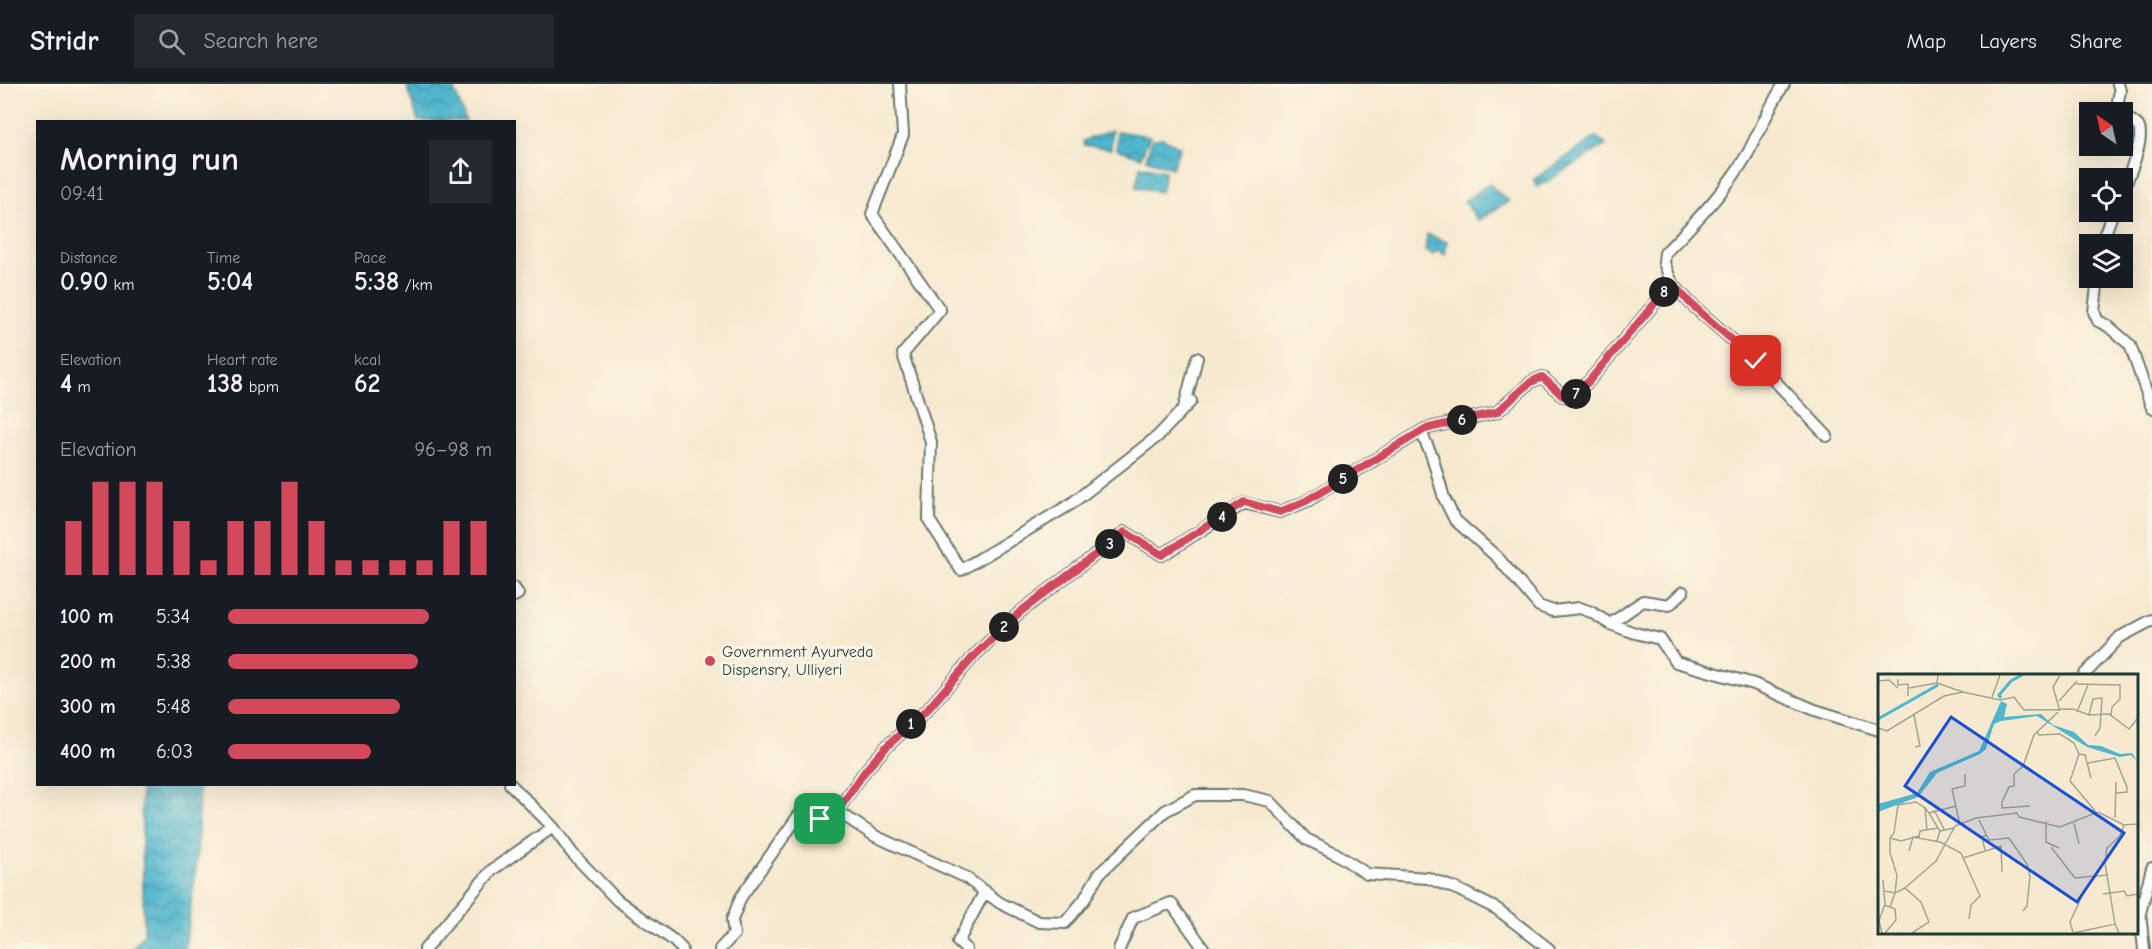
<!DOCTYPE html>
<html lang="en">
<head>
<meta charset="utf-8">
<style>
	:root { --surface:#171b24; --page:#242831; --text:#f1f3f6; --muted:#9ea1a6; --line:#363941; --accent:#d1495b }
	body { margin:0; font-family:"Comic Neue",sans-serif; background:var(--page); color:var(--text); height:100vh; display:flex; flex-direction:column; font-size:22px; white-space:nowrap }
	* { box-sizing:border-box; margin:0 }
	p { font-size:20px; color:var(--muted) }
	.icon { flex:none; width:33px; height:33px; fill:none; stroke:currentColor; stroke-width:2; stroke-linecap:round; stroke-linejoin:round }
	.map { position:relative; flex:1; overflow:hidden }
	.details { position:absolute; left:36px; top:36px; width:480px; height:666px; display:flex; flex-direction:column; background:var(--surface); border-radius:0px; box-shadow:0 6px 24px #0002 }
	.details>* { flex:none }
	.needle { width:39px; rotate:326deg }
	.controls { position:absolute; left:2079px; top:18px; display:grid; gap:12px }
	.controls a { display:grid; place-items:center; width:54px; height:54px; border-radius:0px; background:var(--surface); box-shadow:0 6px 24px #0002; font-size:30px }
	.pin { position:absolute; display:grid; place-items:center; width:51px; height:51px; color:#fff; margin:-26px; border-radius:12px; box-shadow:0 3px 9px #0006 }
	.km { position:absolute; width:30px; height:30px; margin:-15px; border-radius:50%; background:#222; color:#fff; font-size:16px; line-height:30px; text-align:center }
	.round { display:grid; place-items:center; flex:none; width:63px; height:63px; border-radius:0px; background:var(--page) }
	.head { display:flex; align-items:center; justify-content:space-between; height:102px; padding:0 24px }
	h1 { font-size:33px; font-weight:800; line-height:45px }
	.stats { display:grid; grid-template-columns:repeat(3,1fr); gap:9px; height:102px; padding:6px 24px }
	.stats div { display:grid; align-content:center }
	.stats b { font-size:26px; font-weight:800 }
	.stats small { font-size:16px; font-weight:400 }
	.stats p { font-size:16px }
	.chart { height:168px; padding:12px 24px }
	.chart p { display:flex; justify-content:space-between }
	.chart svg { width:100%; height:108px; margin-top:6px; stroke:var(--accent); stroke-width:6 }
	ul { padding:0 24px; list-style:none; font-size:20px }
	li { display:grid; grid-template-columns:96px 72px 1fr; align-items:center; height:45px }
	li i { height:15px; border-radius:8px; background:var(--accent) }
	header { display:flex; align-items:center; gap:36px; box-sizing:border-box; height:84px; padding:0 30px; background:var(--surface); border-bottom:2px solid var(--line) }
	header strong { font-size:28px }
	nav { display:flex; gap:33px; margin-inline-start:auto; font-size:21px }
	.search { width:420px; height:54px; background:var(--page); display:flex; align-items:center; gap:15px; box-sizing:border-box; padding:0 21px; border-radius:0px; color:var(--muted); font-size:22px }
	.map>svg:first-child { display:block }
</style>
</head>
<body>
<header>
<strong>Stridr</strong>
<div class="search"><svg class="icon" aria-label="search" viewBox="0 0 24 24"><circle cx="10" cy="10" r="6"/><path d="M15 15l6 6"/></svg>Search here</div>
<nav><a>Map</a><a>Layers</a><a>Share</a></nav>
</header>
<div class="map">
<svg width="2152" height="865" viewBox="0 0 2152 865">
	<defs>
		<pattern id="water-waves" width="16" height="10" patternUnits="userSpaceOnUse" patternTransform="scale(1.5)"><rect width="16" height="10" fill="#4fb6cd"/><path d="M0 5q4-4 8 0t8 0" fill="none" stroke="#4195a7"/></pattern>
	</defs>
	<rect width="100%" height="100%" fill="#fcf5e5"/>
	<filter id="ink" filterUnits="userSpaceOnUse"><feTurbulence type="fractalNoise" baseFrequency=".0167" numOctaves="2"/><feDisplacementMap in="SourceGraphic" scale="12" xChannelSelector="R" yChannelSelector="G"/><feConvolveMatrix kernelMatrix="1 2 1 2 8 2 1 2 1" color-interpolation-filters="sRGB"/></filter>
	<filter id="wash" filterUnits="userSpaceOnUse"><feTurbulence type="fractalNoise" baseFrequency=".008" numOctaves="4" result="noise"/><feDisplacementMap in="SourceGraphic" scale="24" xChannelSelector="R" yChannelSelector="G"/><feGaussianBlur stdDeviation="1.35" result="paint"/><feColorMatrix in="noise" values="0 0 0 0 0 0 0 0 0 0 0 0 0 0 0 0 0 1.4 0 .05"/><feComposite in="paint" operator="in"/></filter>
	<g filter="url(#wash)">
		<rect width="100%" height="100%" fill="#f6e9d0"/>
		<path fill="url(#water-waves)" stroke="#377a80" stroke-width="1.5" d="M406,0H452L466,37H418Z
			M1112,46L1111,65L1084,61L1083,57Z
			M1117,47L1150,52L1141,73L1117,65Z
			M1596,53L1606,61L1538,103L1533,96Z
			M1163,54L1180,63L1172,84L1146,75L1152,55Z
			M1140,82L1165,87L1161,108L1136,103Z
			M1489,100L1509,117L1478,137L1464,117Z
			M1427,150L1447,158L1445,171L1438,166L1433,171L1425,167Z
			M141,701H199L197,776L185,865H132L144,851Z"/>
	</g>
	<g filter="url(#ink)">
		<g fill="none" stroke-linecap="round" stroke-linejoin="round">
			<g stroke="#6a796b" stroke-width="14">
				<path id="minor" d="M900,0L903,51L872,130L940,226L903,270L931,358L929,436L961,486L1071,420L1158,352L1191,317
					M2118,0L2120,7L2116,27L2119,28
					M2122,31C2127,35 2135,38 2138,42C2146,53 2128,95 2122,107
					M2101,160L2113,128
					M2098,194L2094,228L2098,237L2108,242L2130,261L2152,324
					M1672,199L1690,219L1756,277L1827,352
					M1184,324L1197,274
					M1421,348L1432,372L1444,414L1455,436L1498,474L1539,522L1553,527L1580,524L1591,528L1610,540L1643,517L1669,521L1683,508
					M514,504L518,510L514,512
					M1610,540L1635,549L1660,555L1676,578L1754,600L1815,626L1879,646
					M2083,592L2120,553L2152,536
					M510,700L553,743L572,769L617,816L673,856L682,865
					M837,727L875,752L965,793L1000,819L1039,838L1065,839L1084,816L1099,790L1165,727L1195,711H1243L1270,717L1306,755L1335,769L1367,790L1428,794L1459,806L1497,825L1549,865
					M425,865L492,786L553,743
					M720,865L734,850L732,836L741,813L799,731L820,735L837,727L865,687L887,662L928,625L975,571L1020,528L1125,448L1162,471L1244,419L1280,428L1307,417L1425,345L1497,328L1531,298L1542,293L1563,312L1572,313L1589,297L1672,199L1664,179L1665,169C1694,139 1727,106 1748,69C1760,46 1770,22 1784,0
					M966,865L958,858L985,807
					M1119,865L1133,834L1171,819L1204,865
					M2144,865L2140,829L2152,784"/>
			</g>
			<use href="#minor" stroke="#fff" stroke-width="10"/>
		</g>
	</g>
	<g fill="none" stroke-linecap="round" stroke-linejoin="round" filter="url(#ink)">
		<g stroke="#fff" stroke-width="12">
			<path id="route" d="M820,735L837,728L865,687L887,662L928,625L975,571L1020,528L1125,448L1162,471L1244,418L1280,428L1306,417L1425,345L1497,328L1531,298L1542,293L1563,312L1572,313L1589,297L1672,199L1690,219L1756,277"/>
		</g>
		<use href="#route" stroke="#d1495b" stroke-width="8"/>
	</g>
	<circle fill="#d1495b" stroke="#fcf5e5" stroke-width="2" cx="710" cy="577" r="6"/>
	<g text-anchor="middle" dominant-baseline="central" stroke-width="6" stroke-linejoin="round" paint-order="stroke">
		<g font-size="16" fill="#1f3d34" stroke="#fcf5e5" text-anchor="start">
			<text x="722" y="568">Government Ayurveda<tspan x="722" dy="18">Dispensry, Ulliyeri</tspan></text>
		</g>
	</g>
	<g transform="translate(1878 590)">
		<rect width="260" height="260" fill="#f6e9d0"/>
		<path d="M123,27L129,30L126,43L163,40L175,51L196,58L210,71L223,72L242,80L254,79L259,87L253,81L242,83L209,73L159,42L123,47L116,50L108,75L102,80L59,99L40,123L0,138V130L39,119L52,98L101,77Z" fill="#4fb6cd"/>
		<path fill="none" stroke="#4fb6cd" stroke-width="3" d="M123,24L121,21L133,7L144,1M0,45L60,11"/>
		<path fill="none" stroke="#a0a492" stroke-width="1.5" d="M60,1L59,9L85,18L122,26L136,23L146,36L195,35L211,41L231,40L251,55L260,44M20,5V11L30,10V22M0,7L11,6L20,14M198,10L242,11V25L234,33L233,42M31,14L59,9M114,23L122,1M181,27L199,7M182,37L175,13L182,1M199,38L210,11M36,41L42,72L37,73M211,41L215,25L224,24L222,54L217,62M0,54L9,57L66,22L85,18M159,57L161,61L182,60L196,69L201,80L207,81L213,104M201,80L192,107L218,138M210,89L237,84L249,113V118L238,119M152,132L124,134V128L131,113L136,112V100L145,92L156,61L180,38M56,136L66,155M237,144L238,108M101,146L111,166L131,164L149,190L152,202L149,232L145,237M168,147V168L181,174M196,149L201,170M82,151L74,115L87,112V100M60,154L51,139L78,132M49,156L47,134L51,139M41,162L23,167L12,164L16,159L20,131L38,128L47,134M41,164L42,157L60,154L62,157M59,167L62,157L76,154M173,173L197,204L230,201M107,176L104,163L109,161M31,177L35,163L62,168L83,179L102,222L93,231L91,245M85,184L123,172L124,198M7,217L17,219L27,214M225,220L246,217L249,222L260,220M6,231L12,233L17,219L19,201L12,179V165M237,250L227,189L229,174L242,162L246,151M195,258L192,248L205,220M4,259L1,247L7,230L5,206M7,259L18,246L17,235L12,233M34,259L51,248L43,228L27,214L58,187L77,152L98,144L139,139L141,143L182,153L220,138L246,151L260,150M195,259L237,250L241,259"/>
		<path fill="#1d4ed8" fill-opacity="0.15" stroke="#1d4ed8" stroke-width="3" d="M73,43L246,159L199,228L27,112Z"/>
		<rect width="260" height="260" fill="none" stroke="#1f3d34" stroke-width="3"/>
	</g>
</svg>
<div class="controls">
<a><svg class="needle" viewBox="-14 -14 28 28"><path d="M0-13l5 13h-10z" fill="#e53935"/><path d="M0 13l5-13h-10z" fill="#9ea1a6"/></svg></a>
<a><svg class="icon" aria-label="locate" viewBox="0 0 24 24"><circle cx="12" cy="12" r="6"/><path d="M12 2v4M12 18v4M2 12h4M18 12h4"/></svg></a>
<a><svg class="icon" aria-label="layers" viewBox="0 0 24 24"><path d="M12 4l9 5-9 5-9-5zM3 14l9 5 9-5"/></svg></a>
</div>
<div class="pin" style="left:820px;top:735px;background:#1e9e55"><svg class="icon" aria-label="arrive" viewBox="0 0 24 24"><path d="M6 21V4h12l-3 4 3 4H6"/></svg></div>
<div class="pin" style="left:1756px;top:277px;background:#d93025"><svg class="icon" aria-label="check" viewBox="0 0 24 24"><path d="M5 12l5 5 9-10"/></svg></div>
<b class="km" style="left:911px;top:640px">1</b>
<b class="km" style="left:1004px;top:543px">2</b>
<b class="km" style="left:1110px;top:460px">3</b>
<b class="km" style="left:1222px;top:433px">4</b>
<b class="km" style="left:1343px;top:395px">5</b>
<b class="km" style="left:1462px;top:336px">6</b>
<b class="km" style="left:1576px;top:310px">7</b>
<b class="km" style="left:1664px;top:208px">8</b>
<section class="details">
<div class="head"><div><h1>Morning run</h1><p>09:41</p></div><a class="round"><svg class="icon" aria-label="share" viewBox="0 0 24 24"><path d="M12 15V3M7 8l5-5 5 5M5 13v7h14v-7"/></svg></a></div>
<div class="stats">
<div><p>Distance</p><b>0.90<small> km</small></b></div>
<div><p>Time</p><b>5:04</b></div>
<div><p>Pace</p><b>5:38<small> /km</small></b></div>
</div>
<div class="stats">
<div><p>Elevation</p><b>4<small> m</small></b></div>
<div><p>Heart rate</p><b>138<small> bpm</small></b></div>
<div><p>kcal</p><b>62</b></div>
</div>
<div class="chart"><p><span>Elevation</span>96–98 m</p>
<svg viewBox="0 0 160 44" preserveAspectRatio="none"><path d="M5 44V22M15 44V6M25 44V6M35 44V6M45 44V22M55 44V38M65 44V22M75 44V22M85 44V6M95 44V22M105 44V38M115 44V38M125 44V38M135 44V38M145 44V22M155 44V22"/></svg>
</div>
<ul>
<li><b>100 m</b>5:34<i style="width:76%"></i></li>
<li><b>200 m</b>5:38<i style="width:72%"></i></li>
<li><b>300 m</b>5:48<i style="width:65%"></i></li>
<li><b>400 m</b>6:03<i style="width:54%"></i></li>
</ul>
</section>
</div>
</body>
</html>
